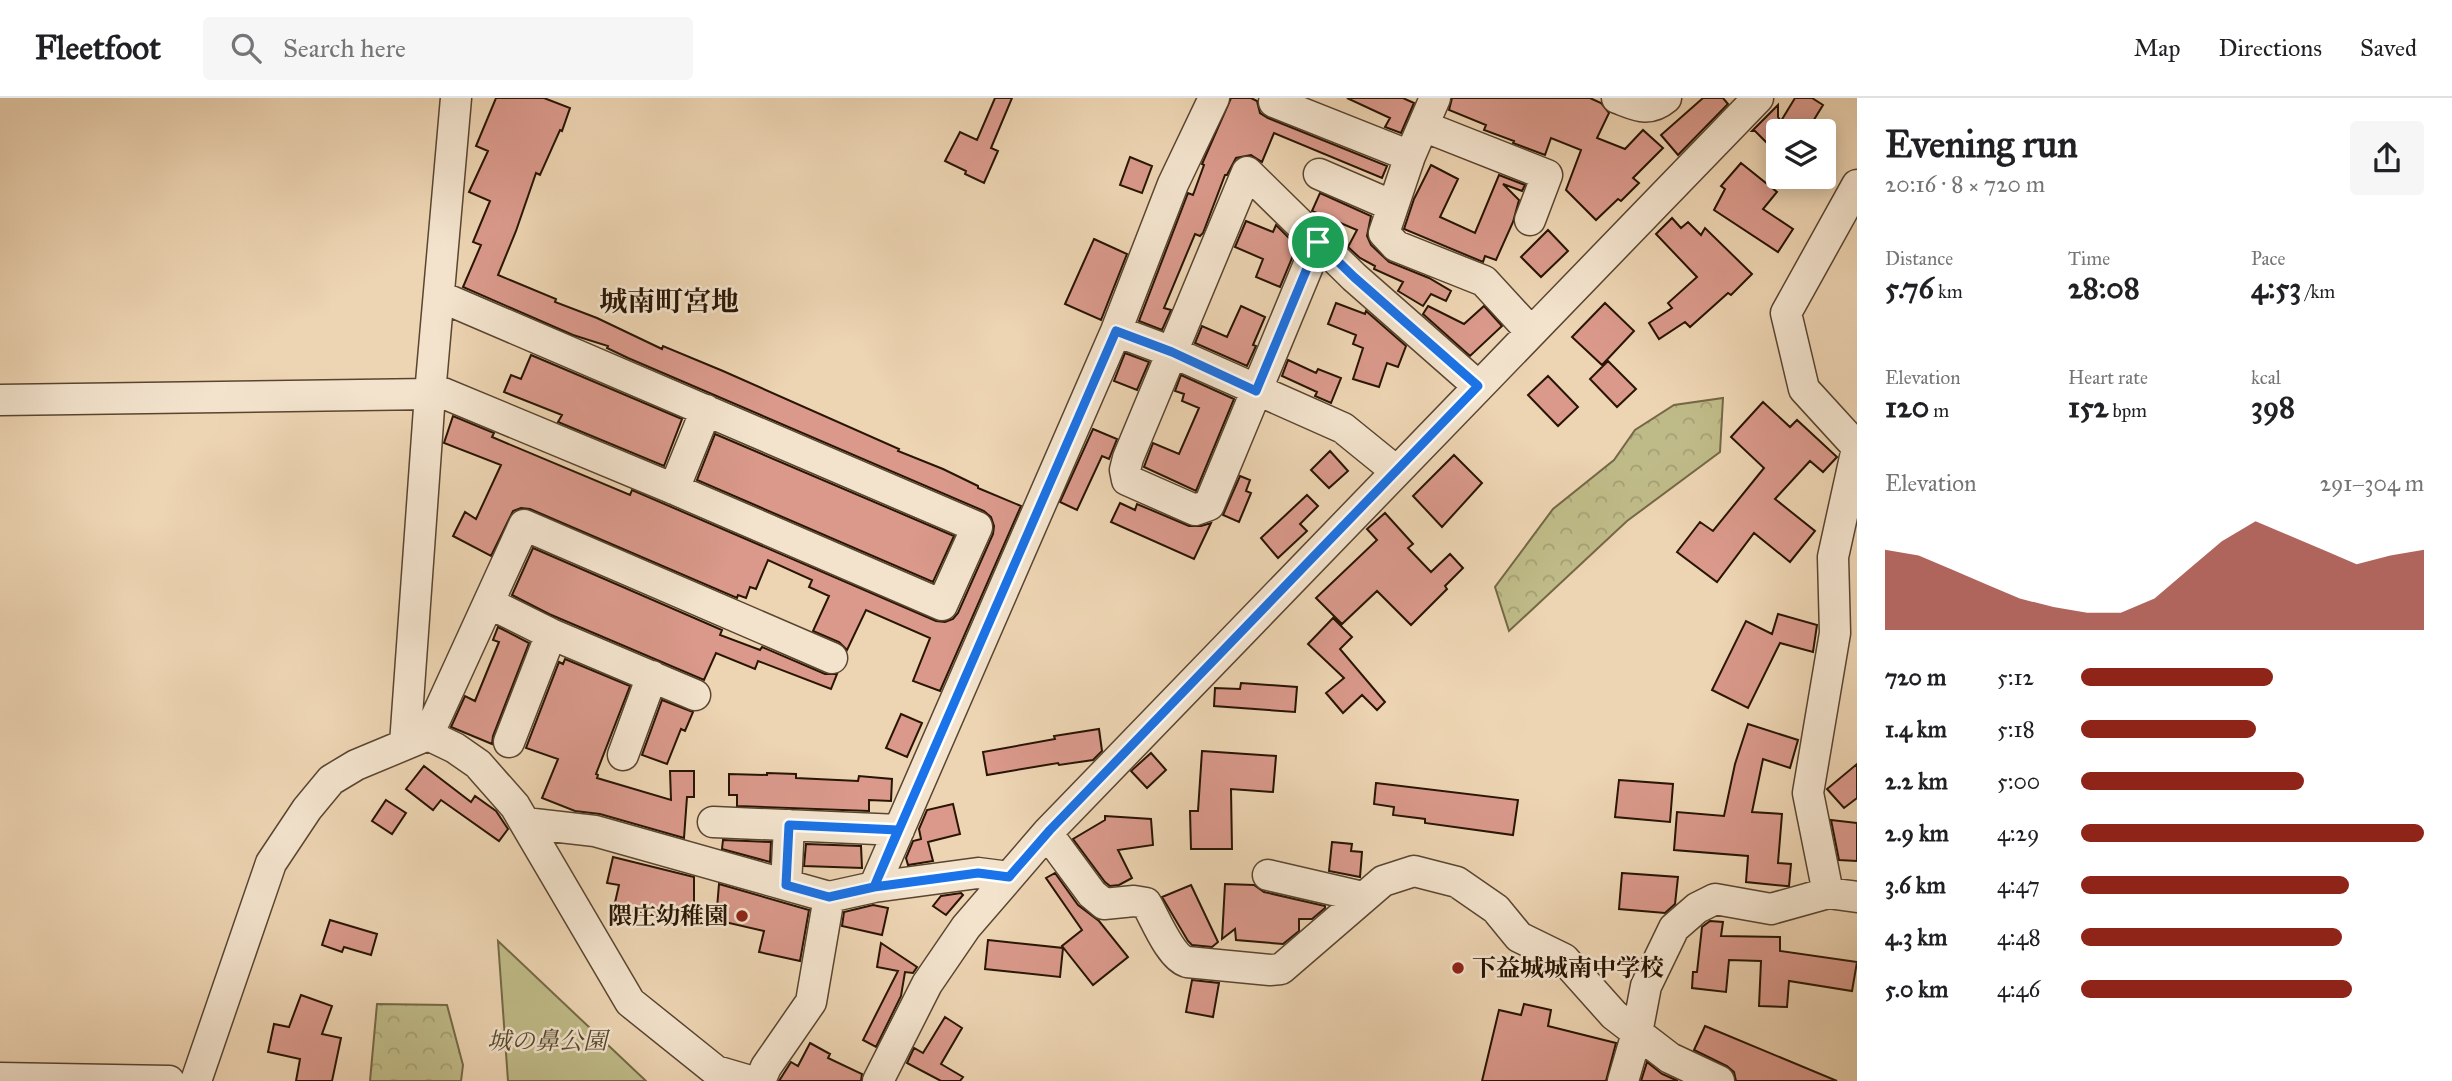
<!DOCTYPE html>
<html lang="en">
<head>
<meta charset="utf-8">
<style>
	:root { --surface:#fff; --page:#f6f6f6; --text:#202124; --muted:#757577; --line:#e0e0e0; --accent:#8f2418 }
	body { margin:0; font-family:"IM FELL Great Primer","Noto Serif JP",serif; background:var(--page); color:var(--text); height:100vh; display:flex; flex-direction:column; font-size:26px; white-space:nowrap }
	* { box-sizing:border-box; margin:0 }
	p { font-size:23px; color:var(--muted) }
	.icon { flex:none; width:38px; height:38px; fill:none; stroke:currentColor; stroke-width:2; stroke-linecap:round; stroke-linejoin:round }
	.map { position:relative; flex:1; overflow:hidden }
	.sheet { display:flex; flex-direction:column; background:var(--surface); width:595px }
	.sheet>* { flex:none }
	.tools { position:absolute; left:1766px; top:21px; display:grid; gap:14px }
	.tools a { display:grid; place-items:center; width:70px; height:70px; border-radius:7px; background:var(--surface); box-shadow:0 4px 18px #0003; font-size:35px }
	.pin { position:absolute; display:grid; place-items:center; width:60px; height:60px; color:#fff; margin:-30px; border:4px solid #fff; border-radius:50%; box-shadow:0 2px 7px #0007 }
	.round { display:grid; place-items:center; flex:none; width:74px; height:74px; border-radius:7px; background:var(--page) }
	.overview { display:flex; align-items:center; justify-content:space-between; height:119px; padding:0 28px }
	h1 { font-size:38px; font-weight:800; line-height:52px }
	.metrics { display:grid; grid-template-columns:repeat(3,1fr); gap:10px; height:119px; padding:7px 28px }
	.metrics div { display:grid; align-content:center }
	.metrics b { font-size:30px; font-weight:800 }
	.metrics small { font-size:19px; font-weight:400 }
	.metrics p { font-size:19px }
	.chart { height:196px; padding:14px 28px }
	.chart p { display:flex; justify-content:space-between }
	.chart svg { width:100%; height:126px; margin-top:7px; fill:var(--accent); opacity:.7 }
	ul { padding:0 28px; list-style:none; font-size:23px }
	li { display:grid; grid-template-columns:112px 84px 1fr; align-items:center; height:52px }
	li i { height:18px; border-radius:9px; background:var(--accent) }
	header { display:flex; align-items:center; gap:42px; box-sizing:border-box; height:98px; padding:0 35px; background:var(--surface); border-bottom:2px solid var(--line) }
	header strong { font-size:33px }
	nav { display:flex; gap:38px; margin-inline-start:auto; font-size:24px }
	.search { width:490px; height:63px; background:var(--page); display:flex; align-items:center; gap:18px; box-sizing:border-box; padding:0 24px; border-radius:7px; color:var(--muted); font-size:26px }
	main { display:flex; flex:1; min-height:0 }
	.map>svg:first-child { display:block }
</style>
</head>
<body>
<header>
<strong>Fleetfoot</strong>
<div class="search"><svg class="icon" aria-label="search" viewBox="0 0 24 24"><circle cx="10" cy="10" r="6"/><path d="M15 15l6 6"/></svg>Search here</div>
<nav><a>Map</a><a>Directions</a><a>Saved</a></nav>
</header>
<main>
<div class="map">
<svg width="1857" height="983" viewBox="0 0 1857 983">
	<defs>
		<pattern id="forest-crowns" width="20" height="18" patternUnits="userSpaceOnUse" patternTransform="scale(1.75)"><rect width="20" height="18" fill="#bfbb88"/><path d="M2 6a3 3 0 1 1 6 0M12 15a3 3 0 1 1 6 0" fill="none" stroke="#a4a074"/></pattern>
	</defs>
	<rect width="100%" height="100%" fill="#edd4b2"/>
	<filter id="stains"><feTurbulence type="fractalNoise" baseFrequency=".00286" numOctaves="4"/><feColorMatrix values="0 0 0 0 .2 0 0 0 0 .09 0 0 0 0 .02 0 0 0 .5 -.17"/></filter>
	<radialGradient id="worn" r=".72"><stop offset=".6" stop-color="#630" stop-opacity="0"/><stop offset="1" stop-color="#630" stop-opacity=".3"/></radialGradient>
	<path fill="url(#forest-crowns)" stroke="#746846" stroke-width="2" d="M1723,300L1720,354L1627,423L1509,533L1495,489L1553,411L1614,362L1635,332L1674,307Z
		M377,906L447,907L463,967L461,983H370Z"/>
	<path fill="#bfbb88" stroke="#746846" stroke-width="2" d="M498,843L646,983H508Z"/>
	<path fill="#da998b" stroke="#281504" stroke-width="2" d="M496,0H544L570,10L562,33L560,32L540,77L536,75L516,133L498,177L556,201L555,204L597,220L662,251L663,248L723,273L899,351L898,353L943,371L978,388V390L1021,408L940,593L913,583L930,540L866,512L847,552L839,544L813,533L829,498L809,489L812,482L768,462L756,491L750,489L746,500L738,497L737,500L530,411L521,410L513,413L491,458L453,438L465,414L476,421L501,367L444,345L453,318L494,335L492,339L630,397L632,392L936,523L945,524L953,521L958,515L993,436L994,428L991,419L984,413L628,260L607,250L608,248L573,237L463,189L481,147L473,144L490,103L469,94L488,53L476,48Z
		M995,0H1012L991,50L998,53L984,85L965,76L966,73L945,63L960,34L977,42Z
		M1231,0H1251L1257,3L1260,15L1268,20L1387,68L1382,80L1274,35L1262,64L1251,57L1236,60L1227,77H1225L1203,135L1200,138L1195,136L1164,210L1171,212L1162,232L1139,223L1188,95L1193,97L1204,67L1202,66Z
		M1347,0H1403L1414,5L1401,35L1385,29L1390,20Z
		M1452,0H1590L1601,5L1609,15L1597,40L1625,51L1643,32L1663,50L1633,80L1639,85L1621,103L1618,101L1596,122L1566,92L1581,52L1551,40L1545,57L1513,45L1514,43L1484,32L1486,27L1449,12Z
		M1703,0H1723L1728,6L1678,57L1661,37Z
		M1795,0H1812L1823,7L1807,33H1778V56L1755,33H1752L1778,7V19L1781,23Z
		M1130,59L1152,68L1142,95L1120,87Z
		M1741,65L1777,94L1763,111L1793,131L1778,154L1714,112L1725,91L1721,88Z
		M1431,67L1458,81L1440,119L1475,135L1499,77L1525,87L1522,93L1503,86L1519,102L1513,124L1496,162L1485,158L1483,164L1404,131L1414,101Z
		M1320,95L1371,118L1367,138L1371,147L1389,164L1429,180L1451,193L1446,203L1431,196L1423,208L1398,193L1403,184L1374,171L1375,168L1360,160L1348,149L1357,132L1312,113Z
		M1672,120L1681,130L1688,124L1701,137L1705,130L1752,176L1731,197L1728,195L1690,229L1685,224L1659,241L1649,225L1672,210L1668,205L1697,179L1656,136Z
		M1246,123L1273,134L1276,127L1297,148L1280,189L1256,179L1263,161L1235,149Z
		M1548,132L1568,153L1541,179L1521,159Z
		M1094,141L1127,156L1101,222L1065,206Z
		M1336,205L1365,216L1366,213L1406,248L1398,269L1387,265L1379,289L1353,281L1363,250L1353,246L1356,237L1328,226Z
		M1605,205L1634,233L1602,267L1572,239Z
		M1241,208L1265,219L1253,247L1256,248L1247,268L1195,245L1202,228L1227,239Z
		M1428,208L1464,226L1484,208L1502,228L1470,258L1423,216Z
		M1125,255L1149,264L1137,292L1114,283Z
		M531,257L682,321L664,368L558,324L562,317L504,294L511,277L521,281Z
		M1288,262L1316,275L1318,271L1341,280L1331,305L1315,298L1317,294L1282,278Z
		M1608,263L1636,291L1617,309L1590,281Z
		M1181,277L1234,301L1196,393L1144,369L1153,345L1179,356L1199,310L1182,303L1184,296L1175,293Z
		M1548,278L1578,309L1558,328L1528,297Z
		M1763,304L1790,329L1797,322L1837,359L1823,374L1810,363L1775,401L1815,433L1790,464L1754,435L1717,484L1677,454L1700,424L1713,433L1764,370L1731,339Z
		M1093,331L1117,341L1109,361L1102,358L1077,412L1060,404Z
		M715,336L954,438L933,484L697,382Z
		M1330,353L1348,373L1329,390L1311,372Z
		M1454,357L1482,385L1442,429L1413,398Z
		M1240,378L1250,382L1246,393L1251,395L1239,424L1223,417Z
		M1307,397L1318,408L1300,426L1307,433L1278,460L1261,440Z
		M1120,405L1135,412L1137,406L1189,428H1201L1211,425L1194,461L1111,424Z
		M1385,415L1413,446L1408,450L1431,474L1450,456L1463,470L1445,488L1447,491L1411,527L1377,493L1342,526L1316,500L1377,442L1367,431Z
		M533,450L722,532L720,537L760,552L762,549L825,576H837L831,591L758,563L755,571L716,555L704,582L549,516L512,497Z
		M1778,516L1817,527L1813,554L1780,545L1748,610L1712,592L1746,523L1772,536Z
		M1333,520L1352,539L1340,551L1385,604L1377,612L1362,597L1343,615L1326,595L1344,580L1308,546Z
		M498,529L529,545L493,638L492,646L451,629L465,598L475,603L499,544L493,542Z
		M565,561L630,588L596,676L598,677L597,680L671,702L670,673H694V699H687L684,740L600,716L575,713L542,700L558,661L526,650L559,564L563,566Z
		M1241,585L1297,589L1295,614L1214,608L1215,590L1240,591Z
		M662,602L693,614L685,633L681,631L667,666L642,657Z
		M901,616L922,625L907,659L886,650Z
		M1748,626L1798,642L1790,670L1763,661L1752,714L1782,716L1778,765L1791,766L1789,788H1786L1746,784L1748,758L1674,752L1677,714L1724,718L1735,666Z
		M1099,631L1102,653L1093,662L1059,667L1058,665L987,677L983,654L1055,641L1054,638Z
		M1202,653L1276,658L1273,694L1231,691L1232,751H1191L1190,713H1198Z
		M1151,655L1166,672L1147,690L1131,673Z
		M1857,666V700L1844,710L1827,691Z
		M424,668L471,704L475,698L496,713L508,731L499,743L441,702L433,712L406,691Z
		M767,675L796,676V680L858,683L859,678L892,681L891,703L869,702V713L737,708V697H729V676L767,677Z
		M1619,682L1673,686L1670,724L1615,719Z
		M1376,685L1518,702L1513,737L1425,725V721L1393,717L1394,709L1374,706Z
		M386,702L406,715L392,736L372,723Z
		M953,706L960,736L928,744L933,763L908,767L906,760L913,743L921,741L919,731L927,712Z
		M1105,718L1151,721L1153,747L1118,752L1132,780L1119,787L1110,788L1105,784L1073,741L1105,722Z
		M1831,722L1857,725V763L1839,762Z
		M723,742L771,744L770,764L722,751Z
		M1332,744L1352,746L1351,753L1362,754L1360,779L1329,773Z
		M806,746L861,748L862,770L804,768Z
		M613,759L694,779V817L660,809L658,819L614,809L619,787L607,785Z
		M1055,775L1078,807L1099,823L1128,859L1093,887L1062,848L1082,832L1046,780Z
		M1622,775L1678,779L1675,806L1665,815L1619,811Z
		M719,786L809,812L800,863L759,854L764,833L716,822Z
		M1225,786L1254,787L1264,794L1325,808V810L1312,821H1299V833L1283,846L1236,842L1235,831L1222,841Z
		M1191,787L1218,844L1212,849L1192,847L1188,843L1162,799Z
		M961,795L963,797L946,817L933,808L941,798Z
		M873,807L888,810L882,837L842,828L844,814Z
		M330,822L377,836L371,857L344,849L342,854L322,847Z
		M1710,823L1723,824L1721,838L1780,839V853L1857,864L1852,893L1789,883L1787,909L1759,908L1761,863L1729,862L1726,894L1692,890L1693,874H1697L1702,829Z
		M988,842L1063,850L1060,879L985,871Z
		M881,845L917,869L913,875L905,874L901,898L876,949L863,942L898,873L877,869Z
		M1192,882L1219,885L1213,919L1186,914Z
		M301,897L332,908L322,936L341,940L332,983H296L300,961L268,954L274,926L289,929Z
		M1524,906L1551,912L1548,928L1616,945L1606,983H1482L1499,912L1521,917Z
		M945,919L962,930L941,966L963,979L960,983H941L907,965L914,950L923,955Z
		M1705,928L1837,983H1736L1734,974L1727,968L1694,952Z
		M810,945L830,956L828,960L862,976L861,983H779L791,964L798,968Z
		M1647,964L1662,976L1678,983H1641Z"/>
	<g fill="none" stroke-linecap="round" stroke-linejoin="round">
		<g stroke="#594530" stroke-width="33">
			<path id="minor" d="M1275,0L1274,4L1410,58
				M1435,0L1410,58L1384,135L1396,148L1484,183L1531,234
				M1617,0C1636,7 1648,15 1666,0
				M1423,28L1547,77L1530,122
				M1319,76L1393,108
				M1857,87L1786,215L1804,291L1857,349
				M1318,144L1209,407L1195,412L1127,382L1125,372L1128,360L1247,74L1354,179L1478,288
				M1116,233L1172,254L1343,330L1396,373
				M431,290L674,391L942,507L977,429L439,198
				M0,302L430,296
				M674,391L706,312
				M489,505L551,536L695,597
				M428,637L524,427L832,560
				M509,644L551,536
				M405,646L430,296L456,0
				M623,657L652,578
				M713,724L899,732
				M525,725L595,733L829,799
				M1047,735L1092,796L1104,806L1134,803L1146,805C1155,820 1170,859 1187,864L1270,872L1281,871L1383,783L1414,773L1457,784L1496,811L1519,839L1564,861L1614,917L1670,960L1719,983
				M1268,777L1363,799
				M1009,779L978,775L874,789L1116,233L1173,86L1214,0
				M786,787L789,727
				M1828,795L1808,695L1835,535L1833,459L1857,350
				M0,980L169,983
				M196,983L271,765L307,711L331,682L356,667L428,637L455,650L478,666L515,708L630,904L716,973L750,983
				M760,983L766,969L811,904L829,799L874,789
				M878,983L927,886L966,829L1047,735L1758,0
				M1623,983L1637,935L1646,888L1674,830L1697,810L1715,801L1771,811L1828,795L1857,799"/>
		</g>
		<use href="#minor" stroke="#f3e3cd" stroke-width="30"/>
	</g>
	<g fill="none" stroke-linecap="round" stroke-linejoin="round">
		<g stroke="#fff" stroke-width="14">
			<path id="route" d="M1318,144L1256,293L1172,254L1116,233C1035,418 955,604 874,789L829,799L786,787L789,727L898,732L874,789L978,775L1009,779L1050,732L1478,288L1354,179L1318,144"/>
		</g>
		<use href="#route" stroke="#1a73e8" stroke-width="9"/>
	</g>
	<g fill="#8f2418" stroke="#f3e3cd" stroke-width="2.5">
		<circle cx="742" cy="818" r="7"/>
		<circle cx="1458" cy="870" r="7"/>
	</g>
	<g text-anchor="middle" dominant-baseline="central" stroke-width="5" stroke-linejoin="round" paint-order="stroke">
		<g font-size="24" font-weight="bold" fill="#281504" stroke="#f3e3cd" text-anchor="end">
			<text x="728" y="818">隈庄幼稚園</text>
			<text x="1472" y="870" text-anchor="start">下益城城南中学校</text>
		</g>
		<g font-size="24" font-style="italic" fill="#55472c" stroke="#f3e3cd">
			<text x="547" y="943">城の鼻公園</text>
		</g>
		<g font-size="28" font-weight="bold" fill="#281504" stroke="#f3e3cd">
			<text x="669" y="203">城南町宮地</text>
		</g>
	</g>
	<rect width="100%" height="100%" filter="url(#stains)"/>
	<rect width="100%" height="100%" fill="url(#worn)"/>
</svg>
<div class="tools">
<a><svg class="icon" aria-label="layers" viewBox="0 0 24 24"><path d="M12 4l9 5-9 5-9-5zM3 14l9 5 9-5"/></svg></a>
</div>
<div class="pin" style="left:1318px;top:144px;background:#1e9e55"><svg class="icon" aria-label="arrive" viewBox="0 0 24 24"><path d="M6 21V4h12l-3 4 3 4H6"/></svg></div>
</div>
<section class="sheet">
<div class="overview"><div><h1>Evening run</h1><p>20:16 · 8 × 720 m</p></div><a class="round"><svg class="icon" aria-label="share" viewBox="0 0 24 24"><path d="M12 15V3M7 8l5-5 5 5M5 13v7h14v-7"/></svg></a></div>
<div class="metrics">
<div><p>Distance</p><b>5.76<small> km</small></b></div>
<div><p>Time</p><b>28:08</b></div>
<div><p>Pace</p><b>4:53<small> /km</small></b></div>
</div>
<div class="metrics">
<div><p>Elevation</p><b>120<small> m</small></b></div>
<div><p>Heart rate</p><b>152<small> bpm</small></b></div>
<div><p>kcal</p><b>398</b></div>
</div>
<div class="chart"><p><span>Elevation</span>291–304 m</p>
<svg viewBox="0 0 160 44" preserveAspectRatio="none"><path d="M0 44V16L10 18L20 23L30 28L40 33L50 36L60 38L70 38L80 33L90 23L100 13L110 6L120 11L130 16L140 21L150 18L160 16V44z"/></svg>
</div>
<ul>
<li><b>720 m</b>5:12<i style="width:56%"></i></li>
<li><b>1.4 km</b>5:18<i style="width:51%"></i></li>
<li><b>2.2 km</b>5:00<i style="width:65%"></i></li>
<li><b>2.9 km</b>4:29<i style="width:100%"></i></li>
<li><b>3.6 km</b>4:47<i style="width:78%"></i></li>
<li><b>4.3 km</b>4:48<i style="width:76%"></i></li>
<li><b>5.0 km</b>4:46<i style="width:79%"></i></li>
</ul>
</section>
</main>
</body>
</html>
